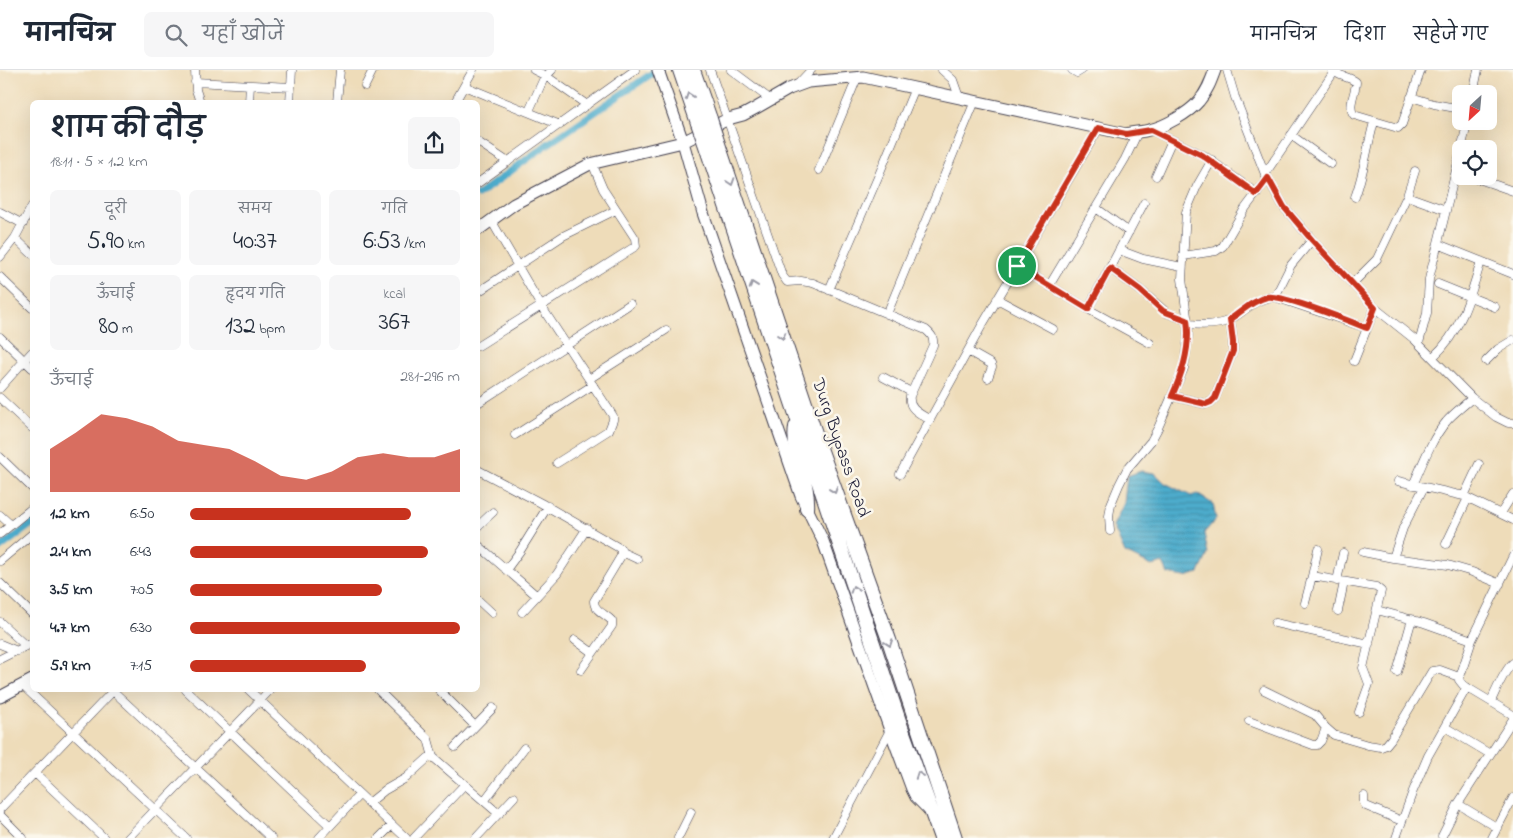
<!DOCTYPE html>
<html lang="hi">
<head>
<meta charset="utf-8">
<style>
	:root { --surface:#fff; --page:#f6f6f7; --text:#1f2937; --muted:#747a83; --line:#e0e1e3; --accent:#c8321e }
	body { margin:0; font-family:"Indie Flower","Playpen Sans Deva",sans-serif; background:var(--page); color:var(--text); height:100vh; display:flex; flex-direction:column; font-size:19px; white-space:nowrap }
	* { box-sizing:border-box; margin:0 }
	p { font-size:16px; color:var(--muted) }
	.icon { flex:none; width:28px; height:28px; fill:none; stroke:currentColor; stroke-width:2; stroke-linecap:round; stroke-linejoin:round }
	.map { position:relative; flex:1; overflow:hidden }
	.sheet { position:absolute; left:30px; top:30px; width:450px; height:592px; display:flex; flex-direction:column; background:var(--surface); border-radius:8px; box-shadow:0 5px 20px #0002 }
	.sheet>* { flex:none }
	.needle { width:32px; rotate:206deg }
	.tools { position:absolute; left:1452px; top:15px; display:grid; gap:10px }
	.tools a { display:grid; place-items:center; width:45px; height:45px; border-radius:8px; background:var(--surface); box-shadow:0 5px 20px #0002; font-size:25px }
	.pin { position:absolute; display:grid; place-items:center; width:42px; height:42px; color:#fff; margin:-21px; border:2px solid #fff; border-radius:50%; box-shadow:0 1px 5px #0007 }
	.round { display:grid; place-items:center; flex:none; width:52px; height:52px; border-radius:8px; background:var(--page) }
	.summary { display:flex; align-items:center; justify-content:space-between; height:85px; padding:0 20px }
	h1 { font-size:28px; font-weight:600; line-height:38px }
	.metrics { display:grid; grid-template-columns:repeat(3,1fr); gap:8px; height:85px; padding:5px 20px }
	.metrics div { display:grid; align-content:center; border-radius:8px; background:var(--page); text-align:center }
	.metrics b { font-size:25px; font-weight:600 }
	.metrics small { font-size:14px; font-weight:400 }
	.metrics p { font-size:14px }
	.chart { height:140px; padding:10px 20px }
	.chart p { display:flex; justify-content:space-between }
	.chart svg { width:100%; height:90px; margin-top:5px; fill:var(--accent); opacity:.7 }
	ul { padding:0 20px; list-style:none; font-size:16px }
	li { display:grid; grid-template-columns:80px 60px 1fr; align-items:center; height:38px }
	li i { height:12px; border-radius:6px; background:var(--accent) }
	header { display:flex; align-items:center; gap:30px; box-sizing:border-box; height:70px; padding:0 25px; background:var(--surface); border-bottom:1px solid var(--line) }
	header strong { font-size:24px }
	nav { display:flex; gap:28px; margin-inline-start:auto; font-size:18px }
	.search { width:350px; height:45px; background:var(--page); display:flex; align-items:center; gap:12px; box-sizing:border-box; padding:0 18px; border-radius:8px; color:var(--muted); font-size:19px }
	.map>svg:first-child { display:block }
</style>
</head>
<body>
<header>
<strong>मानचित्र</strong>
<div class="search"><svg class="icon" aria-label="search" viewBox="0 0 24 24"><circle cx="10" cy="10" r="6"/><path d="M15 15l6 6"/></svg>यहाँ खोजें</div>
<nav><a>मानचित्र</a><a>दिशा</a><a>सहेजे गए</a></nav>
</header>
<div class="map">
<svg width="1513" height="768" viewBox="0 0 1513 768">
	<defs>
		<pattern id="water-rules" width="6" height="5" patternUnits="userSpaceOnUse" patternTransform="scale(1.25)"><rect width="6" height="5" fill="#4daccc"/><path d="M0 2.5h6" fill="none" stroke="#408ca7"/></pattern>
	</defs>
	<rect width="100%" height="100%" fill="#fbf7ec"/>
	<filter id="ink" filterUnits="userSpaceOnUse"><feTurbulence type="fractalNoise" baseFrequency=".02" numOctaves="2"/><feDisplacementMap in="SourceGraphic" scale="10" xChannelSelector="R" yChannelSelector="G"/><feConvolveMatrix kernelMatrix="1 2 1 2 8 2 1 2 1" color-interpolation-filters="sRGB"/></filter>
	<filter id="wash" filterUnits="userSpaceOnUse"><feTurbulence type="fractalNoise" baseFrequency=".0096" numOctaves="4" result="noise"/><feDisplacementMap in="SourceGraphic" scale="20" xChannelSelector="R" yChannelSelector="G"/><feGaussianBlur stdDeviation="1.12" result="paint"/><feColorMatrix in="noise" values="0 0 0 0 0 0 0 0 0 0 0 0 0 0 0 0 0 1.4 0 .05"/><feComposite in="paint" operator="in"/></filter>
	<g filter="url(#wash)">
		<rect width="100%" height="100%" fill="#eedcb9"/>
		<path fill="url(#water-rules)" stroke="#386784" d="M1141,401L1155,403L1165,413L1191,426L1197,424L1213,434L1216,449L1204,463L1208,484L1199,503L1185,507L1168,504L1163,493L1152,496L1125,483L1113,456L1124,433L1127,406Z"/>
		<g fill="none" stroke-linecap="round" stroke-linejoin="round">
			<path stroke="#4daccc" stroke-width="7" d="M478,125L545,76L657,0
				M0,478L32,454"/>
		</g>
	</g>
	<g filter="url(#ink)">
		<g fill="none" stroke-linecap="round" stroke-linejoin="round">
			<g stroke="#413e4e" stroke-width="9">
				<path id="street" d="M195,0L196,20L200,32
					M534,0L546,6L587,35
					M710,0L782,205L787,212L801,211L813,213L926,260C932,265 934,268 933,275L910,326C908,339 919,343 930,350
					M731,0L771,30
					M942,0L953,10L959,27
					M1072,0L1077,3L1082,0
					M1227,0L1235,27L1265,104L1284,137L1312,170L1375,238L1414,269L1472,328L1496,347L1508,353H1513
					M1332,0C1339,7 1349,6 1356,12C1356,22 1347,36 1354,45L1398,58L1402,54L1421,0
					M195,12L291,17
					M797,15L811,0
					M365,16L373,0
					M464,16L560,55
					M1473,24L1478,0
					M1411,27L1434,34L1461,39
					M249,32L250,15
					M290,32L292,0
					M337,32L340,0
					M455,32L473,0
					M529,41L544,8L552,0
					M1151,60L1203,85L1257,124
					M1291,65L1331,94
					M478,72L508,92
					M1461,79L1468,51
					M819,100L857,8
					M1265,104L1334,2
					M1156,106L1172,70
					M1470,106L1513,121
					M478,113L635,0
					M1407,126L1446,140
					M1355,127C1364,103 1367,77 1374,52
					M1096,138L1129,162
					M0,142L23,154
					M491,150L541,236L613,346V350L609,360L557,393
					M15,168L32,184
					M1438,174L1513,204
					M1119,180L1143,189L1182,197
					M1183,186L1216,181L1223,176L1244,140L1268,108
					M0,187L15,168L32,136
					M1017,196L1088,239L1150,273
					M1110,198L1140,220L1167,243L1187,250
					M0,207L32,238
					M1352,214L1377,189L1407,126L1415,101
					M1438,214L1495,237
					M1049,216L1125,89L1138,62
					M829,220L878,107L915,18
					M478,222L563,166L616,140
					M1275,227L1291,195L1312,170
					M997,229L1053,259
					M1088,239L1144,133
					M887,244L975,31
					M1188,254C1200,255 1216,256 1227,251C1245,243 1254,227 1275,227L1367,258
					M0,267L32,298
					M1419,273L1427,243L1429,209L1461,80
					M478,276L636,176L635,168L603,119L592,93
					M968,281L991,294L992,297L988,308
					M1433,287C1461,262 1471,225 1481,191
					M1354,291L1375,238
					M1486,291L1498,279L1513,270
					M883,307L911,322
					M589,309L666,260
					M0,318L32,282
					M1172,326L1206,334L1211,332L1215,328L1233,281V272L1230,249
					M0,328L32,358
					M478,333L630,234
					M515,365L593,315
					M0,387L32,418
					M478,400L541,433L621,479V486L594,531C594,541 606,544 612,551V556L581,600
					M900,404L981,257L1099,58
					M1398,411L1464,426L1513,450
					M1413,415C1423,393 1431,370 1446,352C1453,343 1464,336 1472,328
					M1464,426L1479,394
					M1501,443L1513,424
					M0,445L11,455
					M478,456L493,442
					M1110,461L1109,446L1111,434L1119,415L1127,399L1151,371L1158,358L1184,298L1188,267V254L1182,209L1186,142L1197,116L1212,90
					M0,464L32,438
					M1446,474L1468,428
					M478,475L537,526
					M622,482L637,489
					M1363,482L1393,488L1448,495L1472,502L1500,514
					M1513,486L1472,570L1459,610L1463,615L1513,645
					M1393,488L1403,458L1424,417
					M0,491L32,464
					M506,500L520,481L548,436
					M1312,506L1318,479
					M1337,511L1343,483
					M0,513L32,544
					M478,530L492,543
					M1305,533L1312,506L1376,517L1381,521L1363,598L1369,614L1368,617L1359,642
					M1377,540L1424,553L1472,570
					M1338,541L1344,512
					M522,542L557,504L587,458
					M0,552L26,576
					M1275,553L1369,574
					M575,570L593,583
					M0,574L17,581
					M0,589L32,573
					M1397,602L1412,549
					M22,615L186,768
					M112,620L271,768
					M186,620L330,756
					M249,620L406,768
					M378,620L428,669L433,687
					M439,620L475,656
					M1264,620L1315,645L1326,658L1334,665L1368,675L1381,677L1386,675L1391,669L1432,601L1440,600L1459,607
					M1491,631C1496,621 1504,600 1513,593
					M1249,651L1313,675H1317L1321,671L1326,658
					M1445,657L1490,684
					M455,677L493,638
					M35,703L104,768
					M1364,726V733L1366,736L1402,751
					M485,730L524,678
					M369,733L385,720L406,708L428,688L433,687L499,744
					M1458,734L1498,758
					M0,739L113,621
					M0,745L23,768
					M1442,766L1458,734L1513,649
					M128,768L270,620
					M319,768L359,725
					M379,768L392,755
					M414,768L465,714
					M476,768L514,727
					M678,768L691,742
					M833,768L890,660
					M1396,768L1413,721L1428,686L1467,617
					M1492,768L1513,728"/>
			</g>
			<g stroke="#413e4e" stroke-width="13">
				<path id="secondary" d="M658,0L683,72L703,143L801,426L823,471L890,660L912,719L916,727L931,742
					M478,160L514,134L590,94L683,72L728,49L743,45L756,38L789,19L808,12L863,7L1126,64C1134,62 1142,62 1149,60C1164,57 1189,43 1199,31C1207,22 1211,11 1215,0
					M0,627L32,610"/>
			</g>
			<g stroke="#413e4e" stroke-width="16">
				<path id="highway" d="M680,0L698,53
					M693,0L710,49
					M715,65L821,381L889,570L955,768
					M704,70L901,657L941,768
					M796,357C792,385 809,411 807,439"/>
			</g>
			<use href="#street" stroke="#fff" stroke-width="8"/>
			<use href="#secondary" stroke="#fff" stroke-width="11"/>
			<use href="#highway" stroke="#fff" stroke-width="14"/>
			<g stroke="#413e4e" stroke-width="16" stroke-linecap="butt">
				<path id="highway-bridge" d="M710,49L715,65
					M698,53L704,70"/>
			</g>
			<use href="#highway-bridge" stroke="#fff" stroke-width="14"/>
		</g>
		<defs><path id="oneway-chevron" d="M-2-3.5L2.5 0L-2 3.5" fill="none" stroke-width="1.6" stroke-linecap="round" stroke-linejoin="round" transform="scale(1.25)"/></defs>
		<g stroke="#9c9ca7">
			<use href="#oneway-chevron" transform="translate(689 26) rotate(-109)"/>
			<use href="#oneway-chevron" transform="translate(731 112) rotate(72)"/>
			<use href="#oneway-chevron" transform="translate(753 215) rotate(-109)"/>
			<use href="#oneway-chevron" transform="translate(782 266) rotate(72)"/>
			<use href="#oneway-chevron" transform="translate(834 420) rotate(70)"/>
			<use href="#oneway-chevron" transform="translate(854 519) rotate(-109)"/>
			<use href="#oneway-chevron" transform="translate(889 573) rotate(71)"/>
			<use href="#oneway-chevron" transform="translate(919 705) rotate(-110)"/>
		</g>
	</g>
	<g fill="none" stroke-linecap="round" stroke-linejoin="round" filter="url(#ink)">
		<g stroke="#fff" stroke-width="10">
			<path id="route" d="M1098,58L1126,64L1151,60L1202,85L1256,124L1268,108L1284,137L1312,170L1375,238L1367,258C1349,251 1282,224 1267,227C1253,230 1241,242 1230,249L1233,272V281L1215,328L1211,332L1206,334L1172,326C1183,302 1191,276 1187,250L1163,241L1140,220L1110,198L1088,239L1017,196Z"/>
		</g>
		<use href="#route" stroke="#c8321e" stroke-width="6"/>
	</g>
	<g text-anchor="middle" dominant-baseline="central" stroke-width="5" stroke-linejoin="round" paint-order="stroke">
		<g font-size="18" fill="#22223b" stroke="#fbf7ec">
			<text transform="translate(840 378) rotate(71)">Durg Bypass Road</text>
		</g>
	</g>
</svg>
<div class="tools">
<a><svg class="needle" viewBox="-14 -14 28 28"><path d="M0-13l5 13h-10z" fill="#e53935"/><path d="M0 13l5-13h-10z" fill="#747a83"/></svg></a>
<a><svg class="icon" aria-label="locate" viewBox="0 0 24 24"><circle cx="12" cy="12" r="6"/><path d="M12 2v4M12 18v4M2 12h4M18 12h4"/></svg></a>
</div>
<div class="pin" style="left:1017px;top:196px;background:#1e9e55"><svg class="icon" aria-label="arrive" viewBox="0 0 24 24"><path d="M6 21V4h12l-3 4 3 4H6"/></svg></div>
<section class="sheet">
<div class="summary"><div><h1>शाम की दौड़</h1><p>18:11 · 5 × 1.2 km</p></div><a class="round"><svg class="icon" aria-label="share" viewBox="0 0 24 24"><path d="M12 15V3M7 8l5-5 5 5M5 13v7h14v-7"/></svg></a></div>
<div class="metrics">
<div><p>दूरी</p><b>5.90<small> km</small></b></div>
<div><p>समय</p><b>40:37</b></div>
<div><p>गति</p><b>6:53<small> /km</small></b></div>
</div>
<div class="metrics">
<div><p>ऊँचाई</p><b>80<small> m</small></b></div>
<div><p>हृदय गति</p><b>132<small> bpm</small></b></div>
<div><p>kcal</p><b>367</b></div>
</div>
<div class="chart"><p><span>ऊँचाई</span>281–296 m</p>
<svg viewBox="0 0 160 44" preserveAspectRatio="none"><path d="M0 44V23L10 15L20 6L30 8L40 12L50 19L60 21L70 23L80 29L90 36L100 38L110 34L120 27L130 25L140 27L150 27L160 23V44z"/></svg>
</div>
<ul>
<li><b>1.2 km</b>6:50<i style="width:82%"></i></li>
<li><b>2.4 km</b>6:43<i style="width:88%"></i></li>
<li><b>3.5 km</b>7:05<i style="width:71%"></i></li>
<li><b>4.7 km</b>6:30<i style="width:100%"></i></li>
<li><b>5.9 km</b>7:15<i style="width:65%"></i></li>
</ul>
</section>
</div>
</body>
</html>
